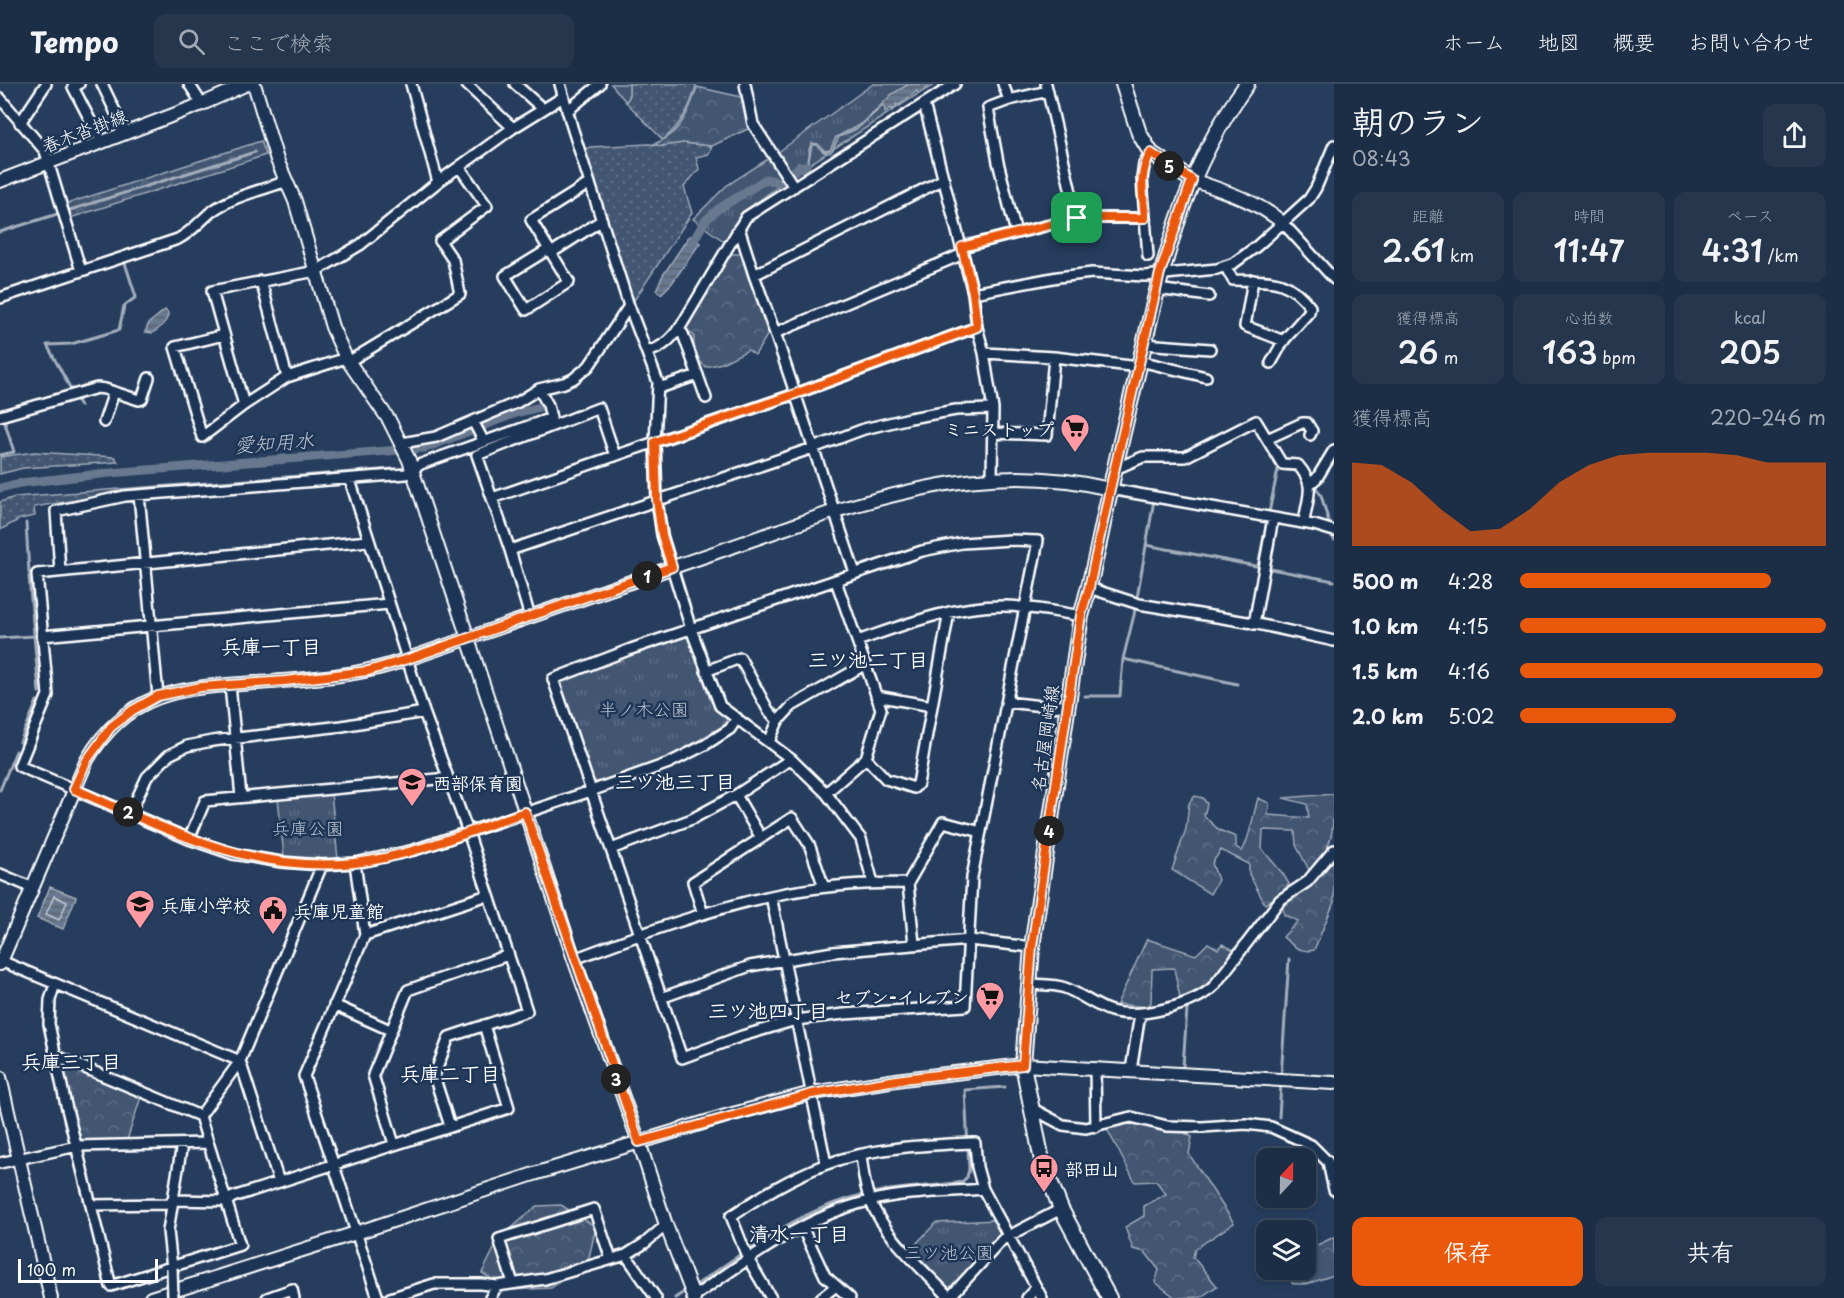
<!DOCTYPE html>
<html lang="ja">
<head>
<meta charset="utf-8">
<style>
	:root { --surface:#1c2e46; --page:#25364d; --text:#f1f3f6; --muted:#a0a8b3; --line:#3a4a5f; --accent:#ea580c }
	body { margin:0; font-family:"Playpen Sans","Klee One",sans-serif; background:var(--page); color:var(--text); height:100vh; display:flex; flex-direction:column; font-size:22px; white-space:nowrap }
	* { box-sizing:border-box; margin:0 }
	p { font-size:20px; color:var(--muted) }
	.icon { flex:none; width:33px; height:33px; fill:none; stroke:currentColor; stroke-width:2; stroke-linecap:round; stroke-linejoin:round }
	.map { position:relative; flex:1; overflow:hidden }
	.drawer { display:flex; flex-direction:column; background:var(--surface); width:510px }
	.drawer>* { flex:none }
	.needle { width:39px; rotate:22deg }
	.buttons { position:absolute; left:1256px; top:1064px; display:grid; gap:12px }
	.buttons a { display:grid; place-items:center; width:60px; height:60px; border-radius:12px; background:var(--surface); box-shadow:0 3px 9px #0003,0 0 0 2px var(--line); font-size:30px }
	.scale { position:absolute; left:18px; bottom:15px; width:140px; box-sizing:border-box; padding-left:6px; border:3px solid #fff; border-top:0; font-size:16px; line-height:21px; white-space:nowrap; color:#fff; -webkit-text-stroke:4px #1d3557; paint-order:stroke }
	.pin { position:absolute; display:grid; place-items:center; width:51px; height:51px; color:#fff; margin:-26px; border-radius:12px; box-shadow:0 3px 9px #0006 }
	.km { position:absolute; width:30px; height:30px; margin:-15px; border-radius:50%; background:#222; color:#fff; font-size:16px; line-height:30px; text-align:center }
	.round { display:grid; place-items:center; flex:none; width:63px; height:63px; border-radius:12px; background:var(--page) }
	.headline { display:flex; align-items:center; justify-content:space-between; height:102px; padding:0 18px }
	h1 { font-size:33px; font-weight:600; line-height:45px }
	.metrics { display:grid; grid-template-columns:repeat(3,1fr); gap:9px; height:102px; padding:6px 18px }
	.metrics div { display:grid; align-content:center; border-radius:12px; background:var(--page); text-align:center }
	.metrics b { font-size:30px; font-weight:600 }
	.metrics small { font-size:16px; font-weight:400 }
	.metrics p { font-size:16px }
	.chart { height:168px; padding:12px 18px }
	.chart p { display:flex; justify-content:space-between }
	.chart svg { width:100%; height:108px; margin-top:6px; fill:var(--accent); opacity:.7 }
	.action { display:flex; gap:12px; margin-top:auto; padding:12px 18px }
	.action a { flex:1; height:69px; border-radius:12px; background:var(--accent); color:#fff; font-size:24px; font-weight:600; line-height:69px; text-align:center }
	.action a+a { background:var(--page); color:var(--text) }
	ul { padding:0 18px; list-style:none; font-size:20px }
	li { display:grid; grid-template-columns:96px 72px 1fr; align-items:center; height:45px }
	li i { height:15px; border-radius:8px; background:var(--accent) }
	header { display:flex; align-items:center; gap:36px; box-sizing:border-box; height:84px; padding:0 30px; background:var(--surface); border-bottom:2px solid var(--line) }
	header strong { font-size:28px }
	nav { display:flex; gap:33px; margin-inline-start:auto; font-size:21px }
	.search { width:420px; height:54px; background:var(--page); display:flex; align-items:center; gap:15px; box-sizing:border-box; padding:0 21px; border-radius:12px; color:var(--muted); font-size:22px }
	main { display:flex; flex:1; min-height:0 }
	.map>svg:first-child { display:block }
</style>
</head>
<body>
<header>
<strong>Tempo</strong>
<div class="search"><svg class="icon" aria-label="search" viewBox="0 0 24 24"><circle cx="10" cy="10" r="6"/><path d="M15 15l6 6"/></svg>ここで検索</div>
<nav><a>ホーム</a><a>地図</a><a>概要</a><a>お問い合わせ</a></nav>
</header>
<main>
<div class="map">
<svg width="1334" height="1214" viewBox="0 0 1334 1214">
	<defs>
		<pattern id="grass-dots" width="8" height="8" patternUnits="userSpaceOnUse" patternTransform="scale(1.5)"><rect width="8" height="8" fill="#425672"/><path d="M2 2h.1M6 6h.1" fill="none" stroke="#5e6f87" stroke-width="1.8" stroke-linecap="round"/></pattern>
		<pattern id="forest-crowns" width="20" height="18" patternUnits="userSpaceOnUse" patternTransform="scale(1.5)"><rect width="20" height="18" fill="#425672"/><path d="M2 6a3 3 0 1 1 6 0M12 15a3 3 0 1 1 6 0" fill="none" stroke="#5e6f87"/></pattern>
		<pattern id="park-tufts" width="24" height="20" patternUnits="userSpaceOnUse" patternTransform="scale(1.5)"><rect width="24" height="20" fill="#425672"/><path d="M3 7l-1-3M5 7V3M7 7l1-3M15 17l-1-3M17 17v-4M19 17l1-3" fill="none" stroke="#5e6f87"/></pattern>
		<pattern id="water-rules" width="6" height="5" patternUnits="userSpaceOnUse" patternTransform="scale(1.5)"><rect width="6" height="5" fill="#67788e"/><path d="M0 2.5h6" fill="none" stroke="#5a626d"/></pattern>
	</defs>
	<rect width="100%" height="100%" fill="#263d5e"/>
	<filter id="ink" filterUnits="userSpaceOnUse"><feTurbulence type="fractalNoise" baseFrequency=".0167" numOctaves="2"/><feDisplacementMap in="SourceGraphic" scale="12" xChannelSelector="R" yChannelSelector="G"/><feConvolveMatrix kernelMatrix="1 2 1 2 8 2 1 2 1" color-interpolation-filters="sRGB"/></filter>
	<g filter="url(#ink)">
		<path fill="url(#grass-dots)" stroke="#a0aab8" stroke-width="1.5" d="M629,0H695L696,2C690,25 681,40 663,56L626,18L629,13Z
			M683,59L712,62L709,70L696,73L699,85L684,103L692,129L633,218L630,214L584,66L590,63L649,60L662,62Z
			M34,368L115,373L118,378L23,384L0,390V373Z
			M395,384L399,387L123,408L34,423L35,432L20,435L0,446V418L15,413Z"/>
		<path fill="url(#forest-crowns)" stroke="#a0aab8" stroke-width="1.5" d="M611,0H629V13L626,18Z
			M697,3L741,13L750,44L712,62L683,59L662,62L653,60C679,53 690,26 697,3Z
			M261,57L266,71L67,135L63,121Z
			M730,170H741L768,250L755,271L748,266L722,279L706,283C693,273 693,267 694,252L685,244L725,175Z
			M1334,710C1334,741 1334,768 1309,786L1296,761L1295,747L1263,746L1262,765L1283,790L1289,800L1279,811L1265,820L1249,790V780L1221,766L1212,779L1218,796L1210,810L1172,786L1186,745L1189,719L1195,712L1203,714L1207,720L1204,732L1219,746L1236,753V763L1242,767C1249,757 1254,728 1258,714L1269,719L1268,731L1309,734L1307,720L1283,714Z
			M1334,774V818L1314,866C1300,869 1293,862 1283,853L1298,837L1284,831L1283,823L1310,801Z
			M1147,855L1196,871L1208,859L1218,865L1222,860L1236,867C1217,891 1211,903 1180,914L1174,884L1152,885L1151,919L1146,923L1117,920Z
			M66,980L141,1013L127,1056L83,1057L79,1053L63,984Z
			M1132,1038L1164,1046L1182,1047L1192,1053L1189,1070L1234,1139L1195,1165L1193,1173L1217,1202L1201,1213L1176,1214L1155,1198L1159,1186L1145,1168L1133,1165L1125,1143L1144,1132V1122L1166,1110L1156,1097L1135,1098L1107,1045L1121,1040Z
			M561,1121L596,1143L589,1173L575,1187L551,1204L510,1206L482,1189L499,1155L537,1122Z
			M1334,1153V1191L1307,1200H1293L1284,1185H1305V1167Z"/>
		<path fill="url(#park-tufts)" stroke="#a0aab8" stroke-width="1.5" d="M873,0H936L918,10L799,87L746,126L725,158L693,135L726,102L774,71Z
			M685,552L689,554L711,618L718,627L726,634V640L672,672L597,698L592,696L559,599L561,596Z
			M331,709L338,775L311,776L284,773L278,714Z
			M996,1136L1002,1146L1001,1153L953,1206H948L911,1165L936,1139Z"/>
		<path fill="url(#water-rules)" stroke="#a4aebb" stroke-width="1.5" d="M909,0H930L919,10L917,7L899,21L896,20L897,23L892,26L891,24L885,28L884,21L858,44L839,53L832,67L829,69L824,68L816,61H812L808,81L801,87L797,86L796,83L798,79L804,82C809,77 810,72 809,65L812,59L818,60L825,67L830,66L836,53L863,39L892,10Z
			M689,152L700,159L672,199L661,210L656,206L663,191Z
			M165,226L168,229C168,237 159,246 152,249L145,248L149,239Z
			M50,803L76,813L63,845L37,834Z"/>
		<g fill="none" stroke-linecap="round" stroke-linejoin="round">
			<path stroke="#c2c9d2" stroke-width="1.5" d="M54,812L67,818L59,836L46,830Z"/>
			<path stroke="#a4aebb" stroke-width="3" d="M0,148L255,68
				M80,322L47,261L71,260L119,246L124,222L136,213L125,179
				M0,371L14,368L5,339
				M1315,402L1321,411L1334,456
				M26,439L29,489
				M1146,461L1334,497
				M1258,482L1278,385L1297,387L1299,389
				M29,492L39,608
				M0,554L34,552
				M1123,575L1237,600
				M1085,612H1120L1123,575L1134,531L1154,416
				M20,658L37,617
				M0,706L16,667
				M1183,982L1187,925
				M1281,993L1289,875
				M1279,1033L1281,999
				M693,1203C745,1168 800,1125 862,1111C895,1103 929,1103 962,1098L967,1093L969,1085L965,1006L1005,1003
				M675,1214L687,1206"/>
			<path stroke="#67788e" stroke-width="9" d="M689,164L705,137L717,126L766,95L779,98L800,83L803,84L806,82
				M0,404L20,399L110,389L425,364L516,329L544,322"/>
			<g stroke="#fff" stroke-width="14">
				<path id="street" d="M79,0L73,3L102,59
					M102,0L126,50
					M189,0L202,20
					M411,0L438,98
					M466,0L513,44
					M515,0L543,25
					M560,0L572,43L629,222L658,298L655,358L657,416L662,451L691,545L720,622L791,675L826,709L861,755L873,799
					M745,0L753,40L794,103
					M1003,0L1009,16
					M1046,0L1077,134
					M0,14L45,67L81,187
					M924,20L973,209L977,243L984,269L993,325L992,394
					M567,27L600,0
					M20,39L46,0
					M1283,139L1334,195
					M739,144L754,191L775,249L855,489
					M1016,149L998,78L988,24L1009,16L1048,7
					M962,163L1077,134H1145
					M549,165L505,192L526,226L569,198L531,136L590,99
					M551,169L602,136
					M1148,172L1142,94L1144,80L1151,69
					M1225,182L1233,196C1267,197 1287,192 1310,223L1309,228L1284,256L1271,279
					M754,191L944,95
					M1253,196L1245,242L1284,257
					M261,197L287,293
					M1157,205L1209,212
					M973,209L1058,193L1092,189L1145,192L1217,185L1234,179L1257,162L1309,115L1316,104L1334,61
					M0,214L178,155C193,147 199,138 211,128C232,112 263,106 287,97
					M678,245L683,250L706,314
					M775,249L963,170
					M224,251L175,263L202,353L244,321L287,293L346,274
					M1144,260L1210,265
					M647,268C664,263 671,255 681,242L746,133L955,0
					M984,269L1054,273L1139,283
					M1140,277L1206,293
					M348,278L460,210L453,176L440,157L487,122L460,84
					M658,302L662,303L698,291
					M244,321L212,207L316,187L360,161L438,98L513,44L563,13
					M0,332L97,304L105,305L139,316L142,315L149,294
					M473,337L484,358
					M104,338L114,308
					M993,349L1047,351L1054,273
					M1267,355L1302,339H1307L1312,347L1310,351
					M402,359L436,353L518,318L539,305L564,299L573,295L589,282L629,222
					M1115,385L1143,373H1185L1256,337L1282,380L1298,381C1317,403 1307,412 1304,439
					M350,396L424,628L468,748L527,927L449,953L434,992L450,1042
					M1310,400L1317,394L1334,366
					M1110,405L1314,441L1334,447
					M139,411L158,612
					M492,414L795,310L977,243
					M1011,456L1038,457L972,793L965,922L844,930L796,936L742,952L682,974L553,595L631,565L922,467L962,459Z
					M368,457L37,490L48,611L19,682L189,755L233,770L281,778L322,781L355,779L414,766L591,707L669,679L705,661L730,645L737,634
					M510,466L813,364L864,345L910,334L956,326L993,325
					M60,487L56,427L125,412L406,390L421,380L551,334L548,321L539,305
					M1089,504L1139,520L1253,539L1334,557
					M530,533L510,466L477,371L599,324L615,372
					M1254,540L1273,434
					M42,552L389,520
					M857,557C904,541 951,522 1002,522C1028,522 1055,527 1081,532
					M706,587L740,574L768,626L778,637
					M230,601L241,713
					M876,612L932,622
					M1007,618L1051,623L1068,621
					M769,658L778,637L792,622L864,581
					M866,674L886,695L914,704L918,700L949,528
					M826,709L866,674L881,625L836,497
					M736,711L761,754
					M130,729L147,693L169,671L187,662L212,657L342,642L424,628
					M189,755L205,717L448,694
					M611,765L692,735L736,711L791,675
					M355,779L365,851L304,992L378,1214
					M0,790L33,804
					M771,812L826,1080
					M703,830L693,798L792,734L809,760L824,803
					M365,851L488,811
					M914,860L908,799L943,738L981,748
					M574,875C638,851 703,827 771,812C816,802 862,799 908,799
					M1,877L240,977L279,1098
					M55,900L50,916L49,940L65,1017L111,1202L240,1161L200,1032
					M1028,900C1040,901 1054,900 1065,904C1081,910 1095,922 1111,927C1138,935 1192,922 1213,903L1280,816L1307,798L1334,766
					M661,914L750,882L833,868L969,856L1032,863
					M334,921L390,946
					M56,972L200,1032
					M1095,984L1096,1043
					M1131,986L1140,930
					M1033,1025L1063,1041L1086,1044L1131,1033L1167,1042L1202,1043L1246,1040L1271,1043L1311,1061L1328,1078L1334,1106
					M200,1032L240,977L322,781
					M394,1060L373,991L408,906L508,871
					M861,1071C863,1086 864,1102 870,1116C884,1152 923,1185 950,1214
					M0,1079L77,1062L208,1059
					M172,1116L227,1117L233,1113L509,1024L484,941
					M91,1121L171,1120
					M802,1143L825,1192L850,1214
					M626,1171L656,1214
					M172,1184L168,1147L182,1060
					M513,1199L499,1155L594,1125L611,1175
					M267,1214L292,1205L294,1214
					M390,1214L434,1200H481L497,1202L545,1195L626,1171L645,1159L666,1141
					M490,1214L497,1202
					M692,1214C747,1176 803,1133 869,1117C904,1108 947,1108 983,1105
					M771,1214L748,1175L731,1132C761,1112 790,1094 824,1081C871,1063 926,1061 975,1059L977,1083L983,1105L1042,1214
					M821,1214L836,1202
					M949,1214L1003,1155L1061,1125
					M1027,1214L1036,1204"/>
			</g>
			<g stroke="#fff" stroke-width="16">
				<path id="secondary" d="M254,0L277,76L295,117L332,243L346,274L389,336L409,376L574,875L639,1058L666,1141L694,1214
					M1192,96C1224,107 1257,117 1283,139
					M0,97L202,20L247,0
					M0,880L87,676C135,595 200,605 282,597C309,595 343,592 369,586C382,584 395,579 408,575L835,427C930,399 1012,381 1110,405
					M0,993L51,1214
					M151,1214L356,1149L534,1090L729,1031L812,1009L903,995L1023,981L1334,999"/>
			</g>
			<g stroke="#fff" stroke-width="18">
				<path id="primary" d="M1123,0L1139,49L1151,69L1192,96
					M1109,1214L1061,1125L1042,1077L1023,981L1032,863L1081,532C1093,492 1100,452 1109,412C1118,367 1129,323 1140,278C1163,178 1185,85 1247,0"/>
			</g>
			<use href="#street" stroke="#1d3557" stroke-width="9"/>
			<use href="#secondary" stroke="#1d3557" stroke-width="12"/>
			<use href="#primary" stroke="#1d3557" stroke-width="14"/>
			<g stroke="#fff" stroke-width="14" stroke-linecap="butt">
				<path id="street-bridge" d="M172,1184L173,1214"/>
			</g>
			<use href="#street-bridge" stroke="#1d3557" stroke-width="9"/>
		</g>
	</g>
	<g fill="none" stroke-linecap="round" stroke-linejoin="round" filter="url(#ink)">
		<g stroke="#fff" stroke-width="12">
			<path id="route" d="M1151,69L1192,96L1160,189L1110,405L1089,504L1081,531L1032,863L1023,981L903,995L812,1010L639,1058L525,728C471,747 410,773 354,779C251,790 164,744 74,705L87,676L111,643L133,626L158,612L201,603L285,597L368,587L408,575L672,483L662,451L657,416L655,358L795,310L977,243L973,209L962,163L1077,134H1145C1143,111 1138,90 1151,69Z"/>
		</g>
		<use href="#route" stroke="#ea580c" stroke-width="8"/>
	</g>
	<defs>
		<g id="supermarket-pin" transform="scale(1.5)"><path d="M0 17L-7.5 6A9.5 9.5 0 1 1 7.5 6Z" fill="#ff9aa2" stroke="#1d3557"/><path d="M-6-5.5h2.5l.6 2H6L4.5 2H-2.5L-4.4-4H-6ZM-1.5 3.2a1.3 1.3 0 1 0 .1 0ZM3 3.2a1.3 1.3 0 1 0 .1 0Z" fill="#111"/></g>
		<g id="school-pin" transform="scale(1.5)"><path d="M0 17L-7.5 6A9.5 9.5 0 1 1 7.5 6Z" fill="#ff9aa2" stroke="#1d3557"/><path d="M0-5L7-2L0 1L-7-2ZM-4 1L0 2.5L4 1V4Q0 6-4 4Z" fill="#111"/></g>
		<g id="civic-pin" transform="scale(1.5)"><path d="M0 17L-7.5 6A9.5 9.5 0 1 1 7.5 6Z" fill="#ff9aa2" stroke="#1d3557"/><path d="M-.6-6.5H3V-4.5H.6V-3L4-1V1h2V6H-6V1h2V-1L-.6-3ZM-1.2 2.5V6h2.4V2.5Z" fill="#111"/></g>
		<g id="bus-pin" transform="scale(1.5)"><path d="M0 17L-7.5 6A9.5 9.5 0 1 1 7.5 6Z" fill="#ff9aa2" stroke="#1d3557"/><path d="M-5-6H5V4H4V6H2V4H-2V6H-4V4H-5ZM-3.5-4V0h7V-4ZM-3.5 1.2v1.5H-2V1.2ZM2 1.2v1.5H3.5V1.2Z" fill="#111"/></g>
	</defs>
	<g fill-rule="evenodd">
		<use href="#supermarket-pin" x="1075" y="344"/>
		<use href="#school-pin" x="412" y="698"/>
		<use href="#school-pin" x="140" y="820"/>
		<use href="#civic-pin" x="273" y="826"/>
		<use href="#supermarket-pin" x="990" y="912"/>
		<use href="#bus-pin" x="1044" y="1084"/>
	</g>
	<g text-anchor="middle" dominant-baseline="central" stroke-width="5" stroke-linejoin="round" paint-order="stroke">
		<g font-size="18" fill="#fff" stroke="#1d3557">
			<text transform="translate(84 46) rotate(-21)">春木沓掛線</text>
			<text transform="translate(1044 654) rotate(-82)">名古屋岡崎線</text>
		</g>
		<g font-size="18" font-weight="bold" fill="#fff" stroke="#1d3557" text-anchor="start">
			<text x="1054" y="344" text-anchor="end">ミニストップ</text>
			<text x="433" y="698">西部保育園</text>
			<text x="161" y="820">兵庫小学校</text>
			<text x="294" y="826">兵庫児童館</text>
			<text x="969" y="912" text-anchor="end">セブン-イレブン</text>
			<text x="1065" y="1084">部田山</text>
		</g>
		<g font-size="18" fill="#bdc4ce" stroke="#1d3557">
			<text x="644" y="624">半ノ木公園</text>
			<text x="308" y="743">兵庫公園</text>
			<text x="949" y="1167">三ツ池公園</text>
		</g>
		<g font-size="20" font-style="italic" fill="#bbc2cc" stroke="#1d3557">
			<text transform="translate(274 358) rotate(-4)">愛知用水</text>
		</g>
		<g font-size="20" font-weight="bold" fill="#fff" stroke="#1d3557">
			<text x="271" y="562">兵庫一丁目</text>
			<text x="868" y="575">三ツ池二丁目</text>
			<text x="675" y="697">三ツ池三丁目</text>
			<text x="768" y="926">三ツ池四丁目</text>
			<text x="71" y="977">兵庫三丁目</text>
			<text x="450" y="989">兵庫二丁目</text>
			<text x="799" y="1149">清水一丁目</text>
		</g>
	</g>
</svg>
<div class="buttons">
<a><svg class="needle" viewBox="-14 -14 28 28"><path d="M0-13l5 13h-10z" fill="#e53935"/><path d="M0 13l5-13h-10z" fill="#a0a8b3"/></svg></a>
<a><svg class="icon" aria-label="layers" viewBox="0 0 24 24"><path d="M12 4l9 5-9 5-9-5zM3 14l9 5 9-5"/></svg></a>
</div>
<div class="scale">100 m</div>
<div class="pin" style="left:1077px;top:134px;background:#1e9e55"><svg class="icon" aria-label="arrive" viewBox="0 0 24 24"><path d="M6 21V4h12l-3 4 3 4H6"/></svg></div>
<b class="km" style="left:647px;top:492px">1</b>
<b class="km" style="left:128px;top:728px">2</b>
<b class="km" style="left:616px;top:995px">3</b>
<b class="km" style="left:1049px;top:747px">4</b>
<b class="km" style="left:1169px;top:82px">5</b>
</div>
<section class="drawer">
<div class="headline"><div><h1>朝のラン</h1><p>08:43</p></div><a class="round"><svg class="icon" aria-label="share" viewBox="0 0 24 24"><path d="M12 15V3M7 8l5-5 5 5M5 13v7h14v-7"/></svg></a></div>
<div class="metrics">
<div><p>距離</p><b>2.61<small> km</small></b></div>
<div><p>時間</p><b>11:47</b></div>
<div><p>ペース</p><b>4:31<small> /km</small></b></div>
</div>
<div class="metrics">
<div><p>獲得標高</p><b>26<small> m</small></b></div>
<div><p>心拍数</p><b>163<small> bpm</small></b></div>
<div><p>kcal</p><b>205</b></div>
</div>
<div class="chart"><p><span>獲得標高</span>220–246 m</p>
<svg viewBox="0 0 160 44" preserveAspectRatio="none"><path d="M0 44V10L10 11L20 18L30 29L40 38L50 37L60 29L70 18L80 11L90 7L100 6L110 6L120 6L130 7L140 10L150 10L160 10V44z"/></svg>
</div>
<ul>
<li><b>500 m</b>4:28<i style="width:82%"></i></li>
<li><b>1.0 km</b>4:15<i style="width:100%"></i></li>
<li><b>1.5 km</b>4:16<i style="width:99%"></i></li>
<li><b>2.0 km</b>5:02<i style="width:51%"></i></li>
</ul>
<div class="action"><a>保存</a><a>共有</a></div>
</section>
</main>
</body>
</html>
